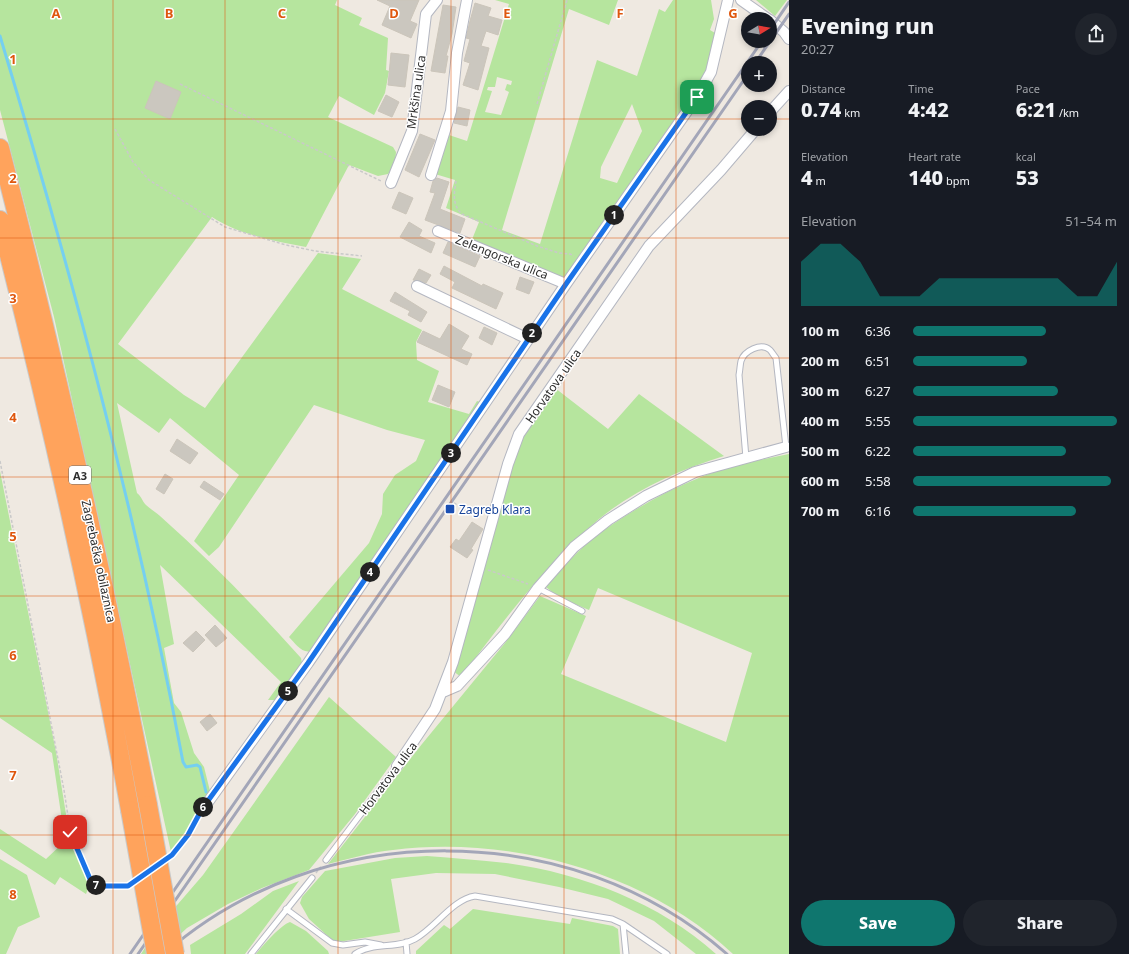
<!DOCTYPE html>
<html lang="en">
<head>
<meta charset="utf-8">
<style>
	:root { --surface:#171b24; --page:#20242c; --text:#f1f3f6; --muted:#9ea1a6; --accent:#0f766e }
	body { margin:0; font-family:"Noto Sans",sans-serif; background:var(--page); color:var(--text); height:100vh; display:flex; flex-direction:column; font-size:15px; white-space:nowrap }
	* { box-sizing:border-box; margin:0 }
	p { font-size:13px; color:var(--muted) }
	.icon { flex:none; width:22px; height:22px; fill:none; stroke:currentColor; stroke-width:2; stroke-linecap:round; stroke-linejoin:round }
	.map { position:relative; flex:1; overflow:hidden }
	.panel { display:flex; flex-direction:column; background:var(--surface); width:340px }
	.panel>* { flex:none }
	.needle { width:26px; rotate:79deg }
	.buttons { position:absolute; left:741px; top:12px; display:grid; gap:8px }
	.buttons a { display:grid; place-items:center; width:36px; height:36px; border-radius:50%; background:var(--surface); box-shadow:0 2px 6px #0003; font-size:20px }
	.pin { position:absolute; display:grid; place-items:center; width:34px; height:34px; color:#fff; margin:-17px; border-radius:8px; box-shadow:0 2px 6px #0006 }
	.km { position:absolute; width:20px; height:20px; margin:-10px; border-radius:50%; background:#222; color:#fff; font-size:11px; line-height:20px; text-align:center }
	.round { display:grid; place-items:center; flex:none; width:42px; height:42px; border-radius:21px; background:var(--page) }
	.summary { display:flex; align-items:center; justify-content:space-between; height:68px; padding:0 12px }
	h1 { font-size:22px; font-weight:800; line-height:30px }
	.figures { display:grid; grid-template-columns:repeat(3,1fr); gap:6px; height:68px; padding:4px 12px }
	.figures div { display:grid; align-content:center }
	.figures b { font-size:20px; font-weight:800 }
	.figures small { font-size:11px; font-weight:400 }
	.figures p { font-size:11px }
	.chart { height:112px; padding:8px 12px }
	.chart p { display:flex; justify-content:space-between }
	.chart svg { width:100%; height:72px; margin-top:4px; fill:var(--accent); opacity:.7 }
	.primary-button { display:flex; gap:8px; margin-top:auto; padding:8px 12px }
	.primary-button a { flex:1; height:46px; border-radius:24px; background:var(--accent); color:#fff; font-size:16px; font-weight:800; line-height:46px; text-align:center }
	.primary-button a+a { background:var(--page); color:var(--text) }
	ul { padding:0 12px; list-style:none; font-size:13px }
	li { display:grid; grid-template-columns:64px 48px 1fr; align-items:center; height:30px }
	li i { height:10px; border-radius:5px; background:var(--accent) }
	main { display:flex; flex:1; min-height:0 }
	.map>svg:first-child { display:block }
</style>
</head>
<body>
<main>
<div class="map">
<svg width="789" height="954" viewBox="0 0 789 954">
	<rect width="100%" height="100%" fill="#efe9e1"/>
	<path fill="#b6e59e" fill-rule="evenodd" d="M0,0H337L335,5L362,18L359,25L388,38L386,70L389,71L385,93L374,115L339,96L328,117L393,147L396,152L395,164L388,174L378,176L349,165L306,247C274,241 240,235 212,217L118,344L184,395L205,408L318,253L361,259L342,289L422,330L416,342L417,360L439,371L428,402L469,414L477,401L480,402L311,651C302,654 295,643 289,637L369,543L382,514L383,494L395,475L416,461L425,440L387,430L314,405L219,547L209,556L194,541L239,475L170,418L159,433L117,403L137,493C142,497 142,501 146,505C150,509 156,512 160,516C210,560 257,609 301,658L302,663L277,700H268L281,682L160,565L174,644L164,648L174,703L181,712L194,753L204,767L211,795L200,808L189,829L171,852L54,317L0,110Z
		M495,0H618L609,25L569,9L502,230L540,244L597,60L637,76L659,9L665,12L673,0H711L714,19L710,30L715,33L716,37L708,72L694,95L565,278H560L471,242L479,222L446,208L455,180L435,174L449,135L467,141L509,4ZM497,77L512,81L511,85L507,84L505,90L509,92L501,115L485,112L492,91L487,90L488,87H495ZM632,104L642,131L617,183L600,178L601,167Z
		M756,0H787L775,16Z
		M555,388L608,429L639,394L724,456C681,469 634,490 599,519C546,564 503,621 461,677L453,671L482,565L521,440Z
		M789,454V954H733C646,872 510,835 393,850C371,852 349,859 328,864L422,744L505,643L540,596L586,616L561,674L726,742L752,653L598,588L589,610L558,597L546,587L549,581C568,563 585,542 607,528C636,508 668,490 701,477C729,466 759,460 789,454Z
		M0,471L56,752L70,839L86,871L88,889L86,894L60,877L55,885L0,849V829L46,859L65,841L52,753L0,718Z
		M329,697L396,757L355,814L309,870L262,888L228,904L187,928L159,954H141L159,926L203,875Z
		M427,856C453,858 480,860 506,863C581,873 660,903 716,954H696L654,921L608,899L559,887L495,874L436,873L391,879L400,932L338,942L331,939L309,919L300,903L302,897L325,871L395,858Z
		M0,859L27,875L40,917L18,927L6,954H0Z
		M299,881L245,954H191L190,945L241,914L273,891Z
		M473,909L570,924L572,918L613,926L618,929L620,954H416V951L444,925L450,929Z
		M290,922L306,931L328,951L329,954H256C263,945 281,925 290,922Z"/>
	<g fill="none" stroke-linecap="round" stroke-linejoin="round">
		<path stroke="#75cff0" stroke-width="3" d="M0,36C72,275 137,516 183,762L186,767L197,765L200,767L206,792"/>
	</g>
	<path fill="#cbc7bf" stroke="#cbc5ba" d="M377,0H419L410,21L417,24L411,38L382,25L390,6Z
		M475,3L491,8L488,16L502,20L498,35L486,31L481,46L489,48L478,90L463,85L470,63L464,61L470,39L466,38L470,21Z
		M443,5L456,7L452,34L446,56H448L445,73L431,71Z
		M391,53L409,55L405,87L388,85Z
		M156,81L181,92L170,119L145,108Z
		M386,95L399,102L392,117L378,111Z
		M458,107L470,110L467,126L454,123Z
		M420,134L435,140L419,177L405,170Z
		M437,178L449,182L440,209L465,219L460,233L425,220L435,193L430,192L433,181Z
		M399,192L413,198L406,214L392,208Z
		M409,222L422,230L419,236L435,243L431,253L400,237Z
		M448,242L480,256L475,267L443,253Z
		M444,266L482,286L483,284L503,293L496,309L452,288L455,282L440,274Z
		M419,269L431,275L426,283L413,280Z
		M520,277L534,282L529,294L516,289Z
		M395,292L427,312L421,322L408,315L410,311L390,301Z
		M449,324L469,336L461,349L472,354L467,365L417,342L423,331L440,339Z
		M484,327L497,333L492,345L479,338Z
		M438,385L455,392L449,407L432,400Z
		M177,439L198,453L190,464L170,451Z
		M165,474L173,479L164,494L156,489Z
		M204,481L224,494L220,500L200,487Z
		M472,522L483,529L471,549L473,550L467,558L450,547L456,539L459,541Z
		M215,625L227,638L216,647L205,635Z
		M196,631L205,640L193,652L183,643Z
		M210,714L217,723L207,731L200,722Z"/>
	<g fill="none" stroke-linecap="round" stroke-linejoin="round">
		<g stroke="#b4b7c1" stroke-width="7">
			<path id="lane" d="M746,458L739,375C740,370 740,365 741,361C744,351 761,342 770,350C772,352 774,356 776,358L786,447
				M538,588L582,611
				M326,860L397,766
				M286,909L332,943L343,945L365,942L381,945
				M623,924L667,954
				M406,942L407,954
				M251,954L312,878
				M355,954C373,942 397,949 415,939C435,928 453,899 475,896L612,919L623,924L626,954"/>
		</g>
		<g stroke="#b4b7c1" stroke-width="12">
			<path id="street" d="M741,0L768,19
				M770,20L784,32L789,39
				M770,112L789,91
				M431,175L451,111L457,53L467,0
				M391,183L412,131L426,14L437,0
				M438,231L566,284
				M417,286L528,339
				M443,692L457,686L505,634L538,588L574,547L608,520L646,496L695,472L786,447
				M397,766L435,709L453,662L508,464L519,434L649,246L721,170L756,129
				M203,809L308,663L566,284L697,97L711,72L728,0"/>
		</g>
		<g stroke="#c9c9c9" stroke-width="20">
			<path id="highway" d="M0,148C56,366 106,585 148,805
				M0,220C50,415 94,612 130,810"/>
		</g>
		<path stroke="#c9c9c9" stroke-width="1.5" stroke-dasharray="3 2" stroke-linecap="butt" d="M180,84L381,181
			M537,104L567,0
			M115,129L133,162L149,180L225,227L286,245L315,251L362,256
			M456,181C454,193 452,205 462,214L537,246L559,253L570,254L574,256
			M0,461L64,790L71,836L94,884L103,887L129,885
			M454,503L471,514
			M488,570L528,584
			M172,855L188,835L198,817
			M316,873L322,865"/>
		<use href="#lane" stroke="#fff" stroke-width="5"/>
		<use href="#street" stroke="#fff" stroke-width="10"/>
		<use href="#highway" stroke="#ffa35c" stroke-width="18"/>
		<path stroke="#a3a6b8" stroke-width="3" d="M770,30L789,2
			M755,63L789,14
			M130,954L762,41
			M138,954L748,74
			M164,954C320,816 572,817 727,954"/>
		<g stroke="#c9c9c9" stroke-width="20" stroke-linecap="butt">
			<path id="highway-bridge" d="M148,805L175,954
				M130,810L156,954"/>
		</g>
		<use href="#highway-bridge" stroke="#ffa35c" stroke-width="18"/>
	</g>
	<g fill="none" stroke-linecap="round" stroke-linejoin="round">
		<g stroke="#fff" stroke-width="8">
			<path id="route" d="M70,832L90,879L98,886H128L172,855L188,835L202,809L308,663L566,284L697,97"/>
		</g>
		<use href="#route" stroke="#1a73e8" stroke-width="5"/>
	</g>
	<path fill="none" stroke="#df570e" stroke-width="1" stroke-opacity="0.55" d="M113,0V954M225,0V954M338,0V954M451,0V954M564,0V954M676,0V954M0,119H748M770,119H789M0,238H789M0,358H789M0,477H789M0,596H789M0,716H789M0,835H789"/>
	<rect fill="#1a4fb4" stroke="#fff" stroke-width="1.5" x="445" y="504" width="10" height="10" rx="2"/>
	<g text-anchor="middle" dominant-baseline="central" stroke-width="3" stroke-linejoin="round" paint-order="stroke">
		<rect fill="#fff" stroke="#6d6d6d" stroke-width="1" x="69" y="466" width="22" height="18" rx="3"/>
		<g font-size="11" font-weight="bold" fill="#2e2e2e">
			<text x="80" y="475">A3</text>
		</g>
		<g font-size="12" fill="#2e2e2e" stroke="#fff">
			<text transform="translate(416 92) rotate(-82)">Mrkšina ulica</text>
			<text transform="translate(502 257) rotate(22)">Zelengorska ulica</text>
			<text transform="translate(553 386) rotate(-55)">Horvatova ulica</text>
			<text transform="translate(99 561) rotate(78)">Zagrebačka obilaznica</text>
			<text transform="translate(388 778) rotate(-53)">Horvatova ulica</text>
		</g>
		<g font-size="12" fill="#164399" stroke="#fff" text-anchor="start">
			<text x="459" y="509">Zagreb Klara</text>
		</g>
	</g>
	<g font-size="13" text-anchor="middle" font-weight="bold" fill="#df570e" stroke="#fff" stroke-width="3" stroke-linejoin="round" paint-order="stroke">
		<text x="56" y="18">A</text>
		<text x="169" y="18">B</text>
		<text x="282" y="18">C</text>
		<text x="394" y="18">D</text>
		<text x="507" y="18">E</text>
		<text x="620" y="18">F</text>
		<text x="733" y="18">G</text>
		<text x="13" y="64">1</text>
		<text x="13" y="183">2</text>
		<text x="13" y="303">3</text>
		<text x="13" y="422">4</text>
		<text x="13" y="541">5</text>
		<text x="13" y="660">6</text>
		<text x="13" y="780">7</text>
		<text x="13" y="899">8</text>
	</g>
</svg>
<div class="buttons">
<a><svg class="needle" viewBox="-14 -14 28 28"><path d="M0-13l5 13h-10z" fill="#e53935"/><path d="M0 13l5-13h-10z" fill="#9ea1a6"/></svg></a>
<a>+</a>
<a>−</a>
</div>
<div class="pin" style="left:697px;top:97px;background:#1e9e55"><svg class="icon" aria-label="arrive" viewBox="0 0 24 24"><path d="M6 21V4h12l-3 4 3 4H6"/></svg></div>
<div class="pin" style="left:70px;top:832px;background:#d93025"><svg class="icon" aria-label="check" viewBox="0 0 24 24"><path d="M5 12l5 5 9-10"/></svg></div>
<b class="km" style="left:614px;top:215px">1</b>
<b class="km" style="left:532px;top:333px">2</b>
<b class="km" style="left:451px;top:453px">3</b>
<b class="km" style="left:370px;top:572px">4</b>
<b class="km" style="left:288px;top:691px">5</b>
<b class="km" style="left:203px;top:807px">6</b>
<b class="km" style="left:96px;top:885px">7</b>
</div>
<section class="panel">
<div class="summary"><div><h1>Evening run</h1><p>20:27</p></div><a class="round"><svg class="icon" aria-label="share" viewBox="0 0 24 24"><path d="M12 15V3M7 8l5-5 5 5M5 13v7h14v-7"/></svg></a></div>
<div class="figures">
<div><p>Distance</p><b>0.74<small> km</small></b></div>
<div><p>Time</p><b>4:42</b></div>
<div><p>Pace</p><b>6:21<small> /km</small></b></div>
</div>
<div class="figures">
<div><p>Elevation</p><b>4<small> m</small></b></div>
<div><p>Heart rate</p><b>140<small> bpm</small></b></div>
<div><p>kcal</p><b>53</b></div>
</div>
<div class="chart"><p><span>Elevation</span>51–54 m</p>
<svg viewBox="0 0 160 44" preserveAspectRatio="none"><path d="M0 44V17L10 6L20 6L30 17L40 38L50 38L60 38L70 27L80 27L90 27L100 27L110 27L120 27L130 27L140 38L150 38L160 17V44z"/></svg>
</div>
<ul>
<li><b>100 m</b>6:36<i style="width:65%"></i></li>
<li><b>200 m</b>6:51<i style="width:56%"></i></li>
<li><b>300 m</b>6:27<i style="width:71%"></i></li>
<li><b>400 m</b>5:55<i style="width:100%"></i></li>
<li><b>500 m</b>6:22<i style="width:75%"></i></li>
<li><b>600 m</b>5:58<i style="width:97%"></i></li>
<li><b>700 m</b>6:16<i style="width:80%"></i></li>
</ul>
<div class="primary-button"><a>Save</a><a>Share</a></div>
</section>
</main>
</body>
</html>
